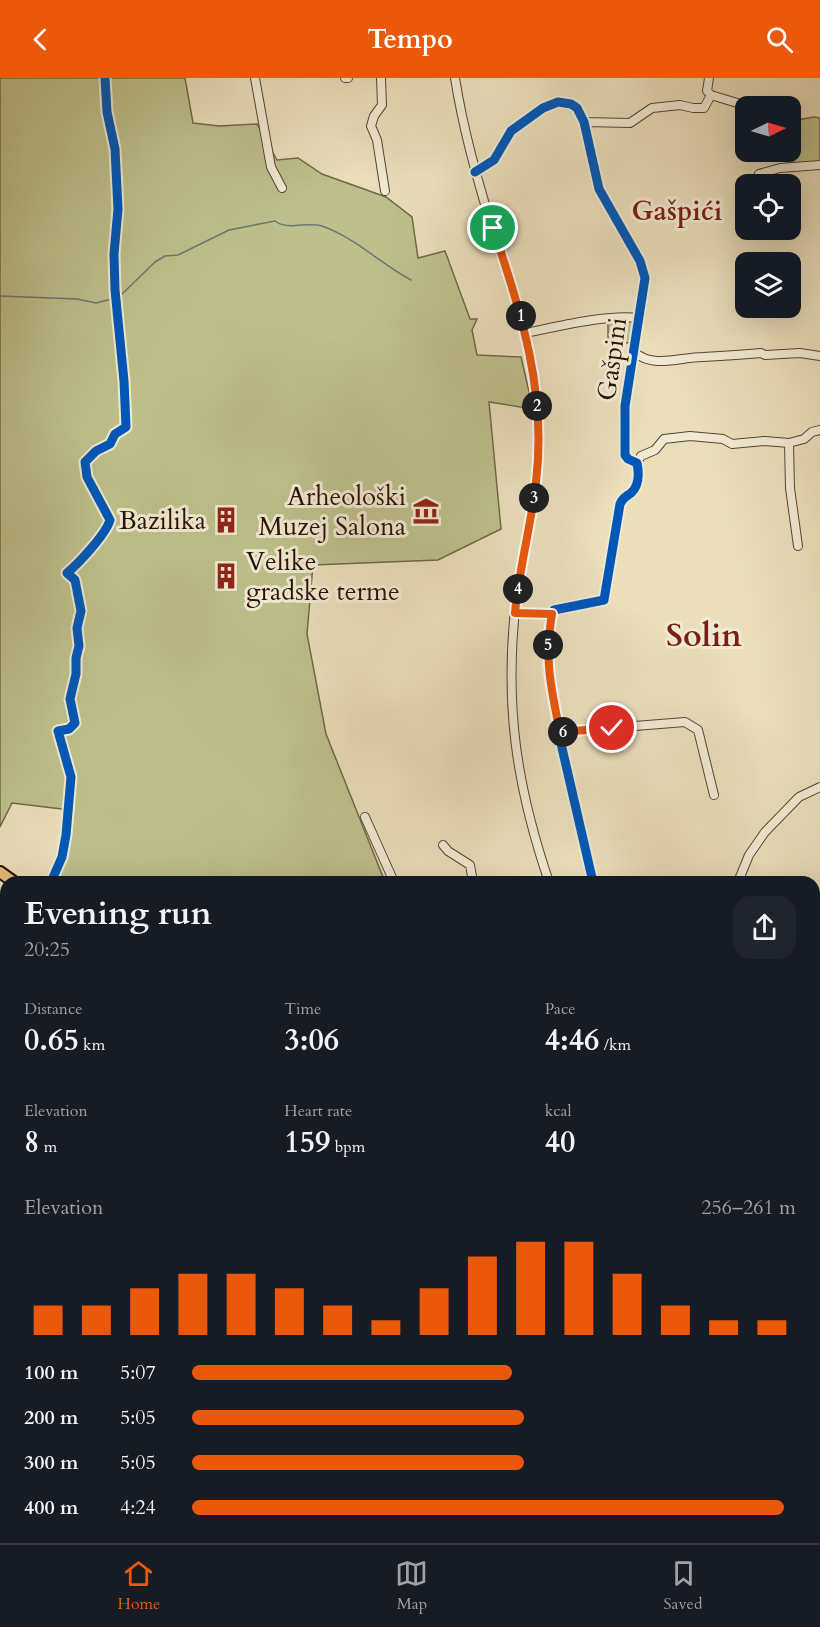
<!DOCTYPE html>
<html lang="en">
<head>
<meta charset="utf-8">
<style>
	:root { --surface:#171b24; --page:#20242c; --text:#f1f3f6; --muted:#9ea1a6; --line:#363941; --accent:#ea580c }
	body { margin:0; font-family:Cardo,serif; background:var(--page); color:var(--text); height:100vh; display:flex; flex-direction:column; font-size:22px; white-space:nowrap }
	* { box-sizing:border-box; margin:0 }
	p { font-size:20px; color:var(--muted) }
	.icon { flex:none; width:33px; height:33px; fill:none; stroke:currentColor; stroke-width:2; stroke-linecap:round; stroke-linejoin:round }
	.map { position:relative; flex:1; overflow:hidden }
	.side { position:absolute; left:0px; top:798px; width:820px; height:668px; display:flex; flex-direction:column; background:var(--surface); border-radius:18px 18px 0 0; box-shadow:0 6px 24px #0002 }
	.side>* { flex:none }
	.needle { width:39px; rotate:85deg }
	.buttons { position:absolute; left:735px; top:18px; display:grid; gap:12px }
	.buttons a { display:grid; place-items:center; width:66px; height:66px; border-radius:12px; background:var(--surface); box-shadow:0 6px 24px #0002; font-size:30px }
	.pin { position:absolute; display:grid; place-items:center; width:51px; height:51px; color:#fff; margin:-26px; border:3px solid #fff; border-radius:50%; box-shadow:0 2px 6px #0007 }
	.km { position:absolute; width:30px; height:30px; margin:-15px; border-radius:50%; background:#222; color:#fff; font-size:16px; line-height:30px; text-align:center }
	.round { display:grid; place-items:center; flex:none; width:63px; height:63px; border-radius:18px; background:var(--page) }
	.summary { display:flex; align-items:center; justify-content:space-between; height:102px; padding:0 24px }
	h1 { font-size:33px; font-weight:700; line-height:45px }
	.metrics { display:grid; grid-template-columns:repeat(3,1fr); gap:9px; height:102px; padding:6px 24px }
	.metrics div { display:grid; align-content:center }
	.metrics b { font-size:30px; font-weight:700 }
	.metrics small { font-size:16px; font-weight:400 }
	.metrics p { font-size:16px }
	.chart { height:168px; padding:12px 24px }
	.chart p { display:flex; justify-content:space-between }
	.chart svg { width:100%; height:108px; margin-top:6px; stroke:var(--accent); stroke-width:6 }
	ul { padding:0 24px; list-style:none; font-size:20px }
	li { display:grid; grid-template-columns:96px 72px 1fr; align-items:center; height:45px }
	li i { height:15px; border-radius:8px; background:var(--accent) }
	header { display:flex; justify-content:space-between; align-items:center; height:78px; padding:0 24px; background:var(--accent); color:#fff; font-size:27px; font-weight:700 }
	.dock { display:flex; justify-content:space-around; align-items:center; height:84px; border-top:2px solid var(--line); background:var(--surface); font-size:16px; color:var(--muted) }
	.dock a { display:grid; justify-items:center; gap:3px }
	.dock .active { color:var(--accent) }
	.map>svg:first-child { display:block }
</style>
</head>
<body>
<header><svg class="icon" aria-label="back" viewBox="0 0 24 24"><path d="M15 5l-7 7 7 7"/></svg>Tempo<svg class="icon" aria-label="search" viewBox="0 0 24 24"><circle cx="10" cy="10" r="6"/><path d="M15 15l6 6"/></svg></header>
<div class="map">
<svg width="820" height="1465" viewBox="0 0 820 1465">
	<rect width="100%" height="100%" fill="#eadebb"/>
	<filter id="stains"><feTurbulence type="fractalNoise" baseFrequency=".00333" numOctaves="4"/><feColorMatrix values="0 0 0 0 .2 0 0 0 0 .09 0 0 0 0 .02 0 0 0 .5 -.17"/></filter>
	<radialGradient id="worn" r=".72"><stop offset=".6" stop-color="#630" stop-opacity="0"/><stop offset="1" stop-color="#630" stop-opacity=".3"/></radialGradient>
	<path fill="#bdc08c" stroke="#726848" stroke-width="1.5" d="M0,0H185L193,45L219,48L257,46L277,82L298,80L322,96L386,119L412,139L418,180L445,173L470,241H477L472,252L477,277L521,279L533,331L489,324L501,451L438,482L313,487L307,556L326,656L385,804H54L64,780L70,732L12,725L0,749Z
		M814,39L820,40V84L809,86L771,82L774,74H790L791,43Z
		M633,243L632,265L608,264V246Z
		M0,1193L6,1196V1230L0,1238Z
		M6,1256V1303L2,1286L0,1288V1264Z"/>
	<path fill="#9cb9ba" stroke="#6e7572" stroke-width="1.5" d="M6,1121V1173L0,1171V1122Z"/>
	<g fill="none" stroke-linecap="round" stroke-linejoin="round">
		<path stroke="#6e7572" stroke-width="1.5" d="M0,218L77,221L96,225L119,219L155,184L165,178L178,177L229,152L275,143C288,153 307,143 322,148C354,159 381,186 411,202
			M814,1347L820,1349
			M98,1465V1460"/>
		<g stroke="#584432" stroke-width="10">
			<path id="minor" d="M255,0L271,89L282,110
				M345,0H348
				M381,0L382,27L374,38L371,48L377,62L385,113
				M455,0C463,51 477,100 492,150C511,207 532,264 537,325C539,351 539,377 536,402C532,443 521,482 516,523C504,625 516,707 549,804
				M709,0L707,13L711,17
				M584,44L630,45L652,30L680,27L693,30H704L711,17L747,28
				M475,94L494,82L511,53L543,30L558,24L571,26L577,30L584,44L599,111L640,183L645,200L625,328V377L628,381L637,385C639,395 639,408 631,415C626,419 623,419 620,426L604,522L554,532L550,546L547,577L548,591L562,670L593,804
				M759,96L780,90L820,87
				M525,255C557,249 606,236 638,240
				M634,274C654,291 680,279 703,279C723,278 741,277 761,275L765,277L800,275L820,278
				M789,365L790,410L798,468
				M637,385L641,378L655,372L664,361L690,358L723,361L732,366L765,363L789,365L804,361L812,354L820,352
				M515,535L552,536
				M560,654L685,644L698,652L714,717
				M365,739L394,804
				M443,767L448,773L470,787L473,804
				M738,804L749,777L765,754L799,719L820,709
				M814,858H820
				M0,1011L6,1012
				M814,1054L820,1062
				M814,1118H820
				M0,1248L6,1240
				M0,1312L6,1322
				M816,1318L820,1305
				M382,1460L383,1465
				M668,1460L669,1465
				M686,1460L694,1465
				M804,1460L806,1461
				M471,1464L481,1465
				M31,1465L32,1460
				M231,1465L233,1460
				M271,1465L272,1460
				M455,1465L456,1460
				M557,1465L559,1460
				M747,1465L753,1463L760,1465"/>
		</g>
		<g stroke="#281005" stroke-width="14">
			<path id="major" d="M0,794L14,804
				M814,1008L820,1010"/>
		</g>
		<use href="#minor" stroke="#f1ead3" stroke-width="8"/>
		<use href="#major" stroke="#e5bf7e" stroke-width="10"/>
		<g stroke="#f1ead3" stroke-width="13">
			<path id="cycleway" d="M475,94L494,82L511,53L543,30L558,24L571,26L577,30L584,44L599,111L640,183L645,200L625,328V377L628,381L637,385C639,395 639,408 631,415C626,419 623,419 620,426L604,522L554,532L550,546L547,577L548,591L562,670L593,804
				M51,804L62,779L66,757L71,699L58,653L69,651L75,645L70,621L76,596V580L79,568L77,550L81,533L75,502L67,495C79,485 106,456 110,442L87,399L85,384L96,373L110,366L115,356L126,349L124,303L115,212L114,176L118,131L115,71L107,34L105,0"/>
		</g>
		<use href="#cycleway" stroke="#0057b8" stroke-width="9"/>
	</g>
	<g fill="none" stroke-linecap="round" stroke-linejoin="round">
		<g stroke="#fff" stroke-width="12">
			<path id="route" d="M493,150C521,235 547,313 536,404C531,448 519,491 515,535L552,536C544,582 551,610 560,654L612,650"/>
		</g>
		<use href="#route" stroke="#ea580c" stroke-width="8"/>
	</g>
	<defs>
		<g id="museum-bare" transform="scale(2.07)"><path d="M0-6L6-3V-2H-6V-3ZM-5-1h2V3h-2ZM-1-1h2V3h-2ZM3-1h2V3H3ZM-6 4H6V6H-6Z" fill="#8f2418" stroke="#f1ead3" stroke-width="2.5" paint-order="stroke"/></g>
		<g id="building-bare" transform="scale(2.07)"><path d="M-4-6H4V6H1V3H-1V6H-4ZM-2.5-4.3h1.7v1.8h-1.7ZM.8-4.3h1.7v1.8H.8ZM-2.5-1h1.7V.8h-1.7ZM.8-1h1.7V.8H.8Z" fill="#8f2418" stroke="#f1ead3" stroke-width="2.5" paint-order="stroke"/></g>
	</defs>
	<g fill-rule="evenodd">
		<use href="#museum-bare" x="426" y="433"/>
		<use href="#building-bare" x="226" y="442"/>
		<use href="#building-bare" x="226" y="498"/>
	</g>
	<g text-anchor="middle" dominant-baseline="central" stroke-width="6" stroke-linejoin="round" paint-order="stroke">
		<g font-size="26" fill="#281005" stroke="#f1ead3">
			<text transform="translate(612 281) rotate(-82)">Gašpini</text>
		</g>
		<g font-size="26" fill="#281005" stroke="#f1ead3" text-anchor="end">
			<text x="406" y="418">Arheološki<tspan x="406" dy="30">Muzej Salona</tspan></text>
			<text x="206" y="442">Bazilika</text>
			<text x="246" y="483" text-anchor="start">Velike<tspan x="246" dy="30">gradske terme</tspan></text>
		</g>
		<g font-size="27" font-weight="bold" fill="#7a1f14" stroke="#f1ead3">
			<text x="677" y="133">Gašpići</text>
		</g>
		<g font-size="32" font-weight="bold" fill="#7a1f14" stroke="#f1ead3">
			<text x="704" y="558">Solin</text>
		</g>
	</g>
	<rect width="100%" height="100%" filter="url(#stains)"/>
	<rect width="100%" height="100%" fill="url(#worn)"/>
</svg>
<div class="buttons">
<a><svg class="needle" viewBox="-14 -14 28 28"><path d="M0-13l5 13h-10z" fill="#e53935"/><path d="M0 13l5-13h-10z" fill="#9ea1a6"/></svg></a>
<a><svg class="icon" aria-label="locate" viewBox="0 0 24 24"><circle cx="12" cy="12" r="6"/><path d="M12 2v4M12 18v4M2 12h4M18 12h4"/></svg></a>
<a><svg class="icon" aria-label="layers" viewBox="0 0 24 24"><path d="M12 4l9 5-9 5-9-5zM3 14l9 5 9-5"/></svg></a>
</div>
<div class="pin" style="left:493px;top:150px;background:#1e9e55"><svg class="icon" aria-label="arrive" viewBox="0 0 24 24"><path d="M6 21V4h12l-3 4 3 4H6"/></svg></div>
<div class="pin" style="left:612px;top:650px;background:#d93025"><svg class="icon" aria-label="check" viewBox="0 0 24 24"><path d="M5 12l5 5 9-10"/></svg></div>
<b class="km" style="left:521px;top:238px">1</b>
<b class="km" style="left:537px;top:328px">2</b>
<b class="km" style="left:534px;top:420px">3</b>
<b class="km" style="left:518px;top:511px">4</b>
<b class="km" style="left:548px;top:567px">5</b>
<b class="km" style="left:563px;top:654px">6</b>
<section class="side">
<div class="summary"><div><h1>Evening run</h1><p>20:25</p></div><a class="round"><svg class="icon" aria-label="share" viewBox="0 0 24 24"><path d="M12 15V3M7 8l5-5 5 5M5 13v7h14v-7"/></svg></a></div>
<div class="metrics">
<div><p>Distance</p><b>0.65<small> km</small></b></div>
<div><p>Time</p><b>3:06</b></div>
<div><p>Pace</p><b>4:46<small> /km</small></b></div>
</div>
<div class="metrics">
<div><p>Elevation</p><b>8<small> m</small></b></div>
<div><p>Heart rate</p><b>159<small> bpm</small></b></div>
<div><p>kcal</p><b>40</b></div>
</div>
<div class="chart"><p><span>Elevation</span>256–261 m</p>
<svg viewBox="0 0 160 44" preserveAspectRatio="none"><path d="M5 44V32M15 44V32M25 44V25M35 44V19M45 44V19M55 44V25M65 44V32M75 44V38M85 44V25M95 44V12M105 44V6M115 44V6M125 44V19M135 44V32M145 44V38M155 44V38"/></svg>
</div>
<ul>
<li><b>100 m</b>5:07<i style="width:53%"></i></li>
<li><b>200 m</b>5:05<i style="width:55%"></i></li>
<li><b>300 m</b>5:05<i style="width:55%"></i></li>
<li><b>400 m</b>4:24<i style="width:98%"></i></li>
</ul>
</section>
</div>
<nav class="dock">
<a class="active"><svg class="icon" aria-label="home" viewBox="0 0 24 24"><path d="M3 11l9-7 9 7M6 9v11h12V9"/></svg>Home</a>
<a><svg class="icon" aria-label="map" viewBox="0 0 24 24"><path d="M3 6l6-2 6 2 6-2v14l-6 2-6-2-6 2zM9 4v14M15 6v14"/></svg>Map</a>
<a><svg class="icon" aria-label="saved" viewBox="0 0 24 24"><path d="M7 4h10v16l-5-4-5 4z"/></svg>Saved</a>
</nav>
</body>
</html>
